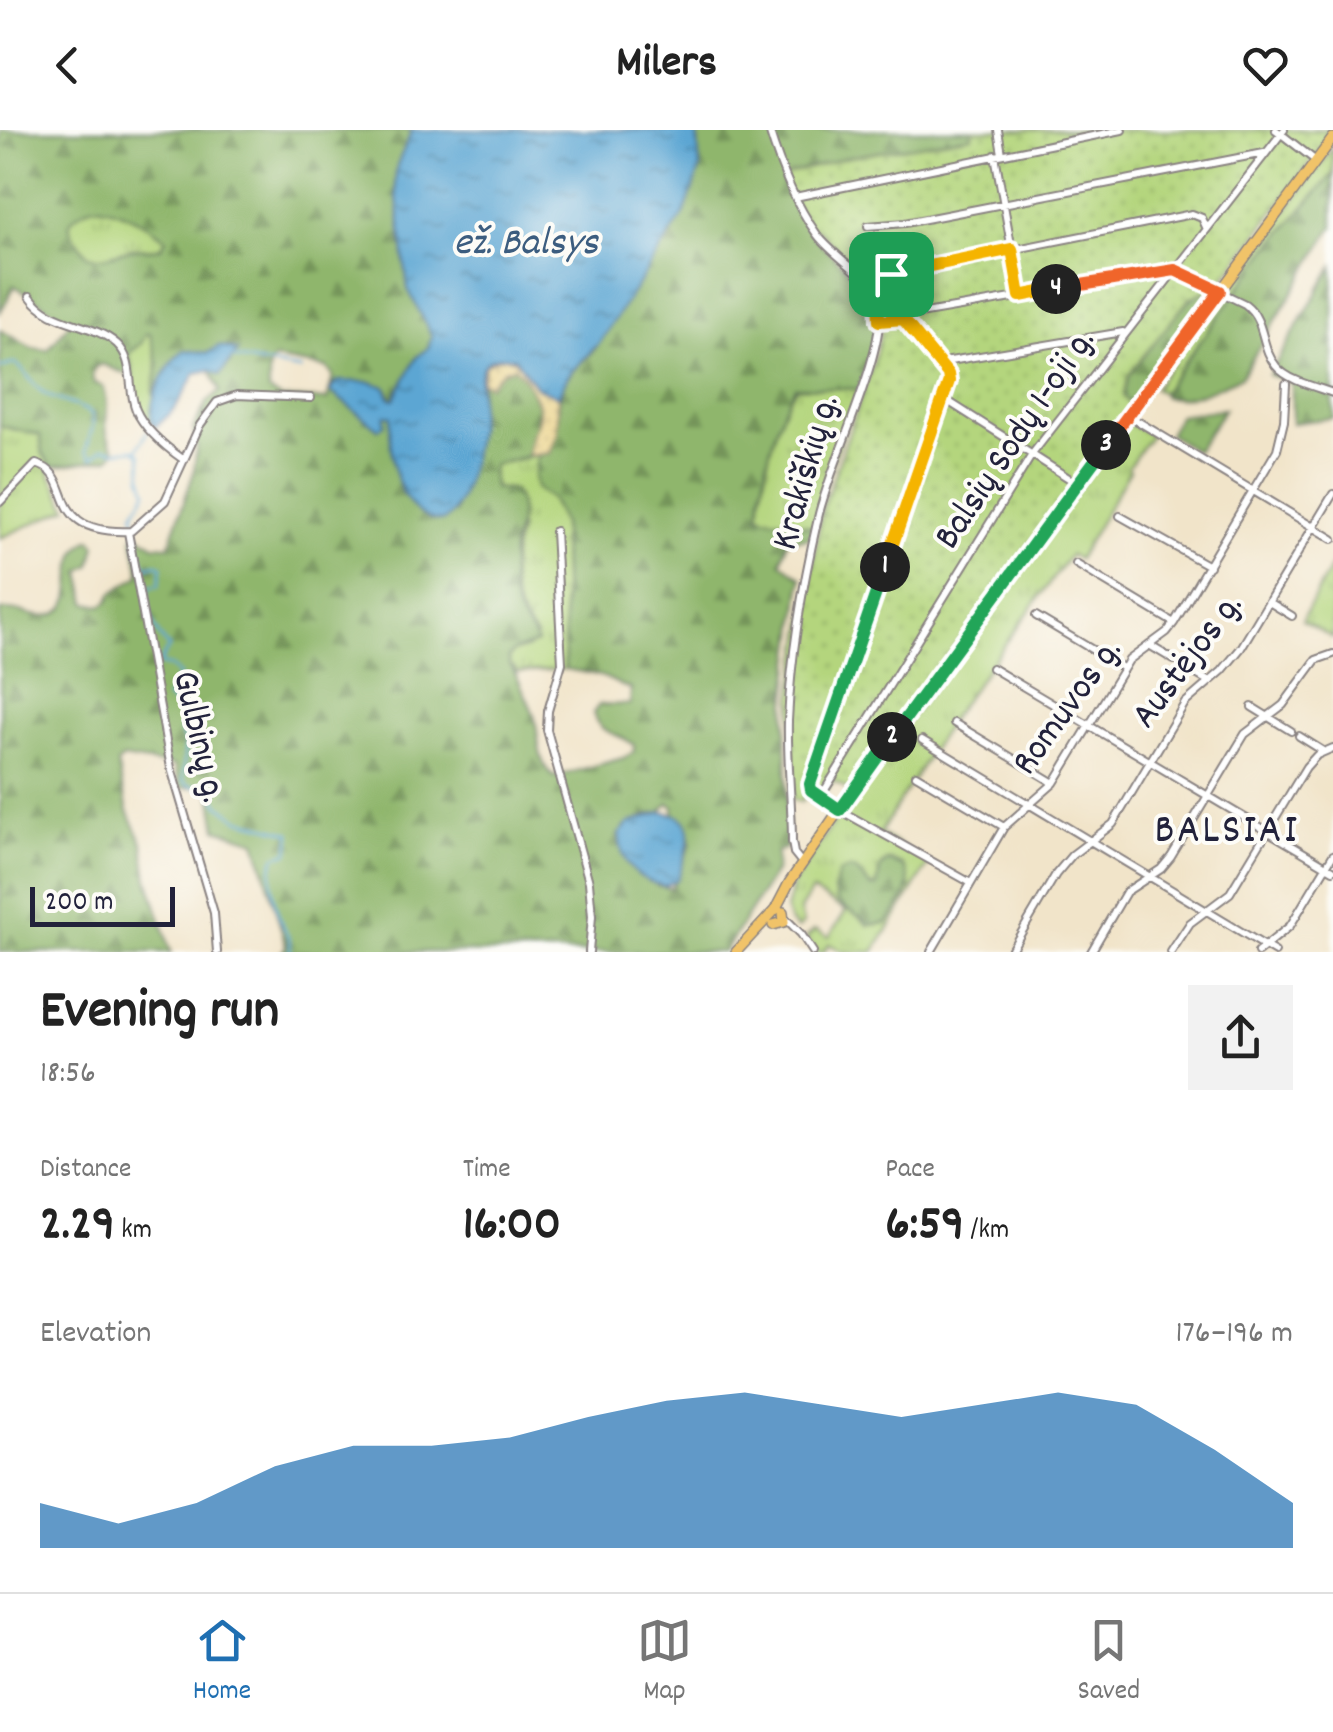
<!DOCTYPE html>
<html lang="en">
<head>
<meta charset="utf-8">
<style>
	:root { --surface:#fff; --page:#f2f2f2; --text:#222; --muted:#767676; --line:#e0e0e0; --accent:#1f6fb2 }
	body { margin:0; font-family:Dekko,sans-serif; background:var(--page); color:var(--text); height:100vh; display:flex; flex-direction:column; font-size:38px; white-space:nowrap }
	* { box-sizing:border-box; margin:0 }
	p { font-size:32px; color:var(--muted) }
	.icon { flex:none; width:55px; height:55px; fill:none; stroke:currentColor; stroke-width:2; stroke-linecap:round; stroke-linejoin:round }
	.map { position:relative; height:822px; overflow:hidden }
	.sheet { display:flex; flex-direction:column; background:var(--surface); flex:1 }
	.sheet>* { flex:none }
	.scale { position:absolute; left:30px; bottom:25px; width:145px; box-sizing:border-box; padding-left:10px; border:5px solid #22223b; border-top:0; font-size:28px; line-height:35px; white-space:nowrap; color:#22223b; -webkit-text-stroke:8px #fdfcf7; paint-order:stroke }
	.pin { position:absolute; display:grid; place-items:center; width:85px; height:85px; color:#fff; margin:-42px; border-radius:20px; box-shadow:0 5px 15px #0006 }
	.km { position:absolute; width:50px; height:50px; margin:-25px; border-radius:50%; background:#222; color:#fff; font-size:28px; line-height:50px; text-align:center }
	.round { display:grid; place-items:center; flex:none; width:105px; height:105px; border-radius:0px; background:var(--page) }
	.summary { display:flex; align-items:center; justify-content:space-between; height:170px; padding:0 40px }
	h1 { font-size:55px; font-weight:700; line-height:75px }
	.figures { display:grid; grid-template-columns:repeat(3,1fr); gap:15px; height:170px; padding:10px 40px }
	.figures div { display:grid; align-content:center }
	.figures b { font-size:50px; font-weight:700 }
	.figures small { font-size:28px; font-weight:400 }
	.figures p { font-size:28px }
	.chart { height:280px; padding:20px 40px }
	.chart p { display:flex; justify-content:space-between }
	.chart svg { width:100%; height:180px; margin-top:10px; fill:var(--accent); opacity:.7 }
	header { display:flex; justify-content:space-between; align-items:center; height:130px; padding:0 40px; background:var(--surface); font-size:45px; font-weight:700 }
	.tabs { display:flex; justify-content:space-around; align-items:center; height:140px; border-top:2px solid var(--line); background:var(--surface); font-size:28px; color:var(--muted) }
	.tabs a { display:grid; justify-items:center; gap:5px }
	.tabs .active { color:var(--accent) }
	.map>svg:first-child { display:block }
</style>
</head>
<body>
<header><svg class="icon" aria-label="back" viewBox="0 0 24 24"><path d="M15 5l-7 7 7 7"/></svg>Milers<svg class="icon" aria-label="heart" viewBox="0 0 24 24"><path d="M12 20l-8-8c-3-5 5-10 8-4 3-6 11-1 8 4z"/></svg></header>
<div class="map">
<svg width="1333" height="822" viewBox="0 0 1333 822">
	<defs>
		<pattern id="grass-tufts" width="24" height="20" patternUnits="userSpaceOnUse" patternTransform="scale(2.5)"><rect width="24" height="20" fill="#b4d57d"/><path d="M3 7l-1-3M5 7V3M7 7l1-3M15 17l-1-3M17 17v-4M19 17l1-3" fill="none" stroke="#9ab76d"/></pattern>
		<pattern id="forest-firs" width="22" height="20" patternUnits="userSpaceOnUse" patternTransform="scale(2.5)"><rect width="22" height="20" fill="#8fb66c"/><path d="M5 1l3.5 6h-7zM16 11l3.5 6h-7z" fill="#74945a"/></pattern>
		<pattern id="sand-dots" width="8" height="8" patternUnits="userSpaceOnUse" patternTransform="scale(2.5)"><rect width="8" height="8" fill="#eeda9e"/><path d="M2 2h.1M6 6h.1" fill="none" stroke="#ccbb89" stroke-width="1.8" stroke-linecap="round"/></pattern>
		<pattern id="garden-dots" width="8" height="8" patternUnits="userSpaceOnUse" patternTransform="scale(2.5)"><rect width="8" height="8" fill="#b4d57d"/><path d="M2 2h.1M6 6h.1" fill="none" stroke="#9ab76d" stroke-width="1.8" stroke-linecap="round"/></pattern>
		<pattern id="water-ripples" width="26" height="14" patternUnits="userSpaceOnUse" patternTransform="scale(2.5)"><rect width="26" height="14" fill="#5ba6d3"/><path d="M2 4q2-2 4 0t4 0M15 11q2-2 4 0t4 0" fill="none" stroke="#4b87ac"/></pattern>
	</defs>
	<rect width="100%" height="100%" fill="#fdfcf7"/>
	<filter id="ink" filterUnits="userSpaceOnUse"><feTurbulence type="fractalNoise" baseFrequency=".01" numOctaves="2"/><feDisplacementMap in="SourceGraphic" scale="20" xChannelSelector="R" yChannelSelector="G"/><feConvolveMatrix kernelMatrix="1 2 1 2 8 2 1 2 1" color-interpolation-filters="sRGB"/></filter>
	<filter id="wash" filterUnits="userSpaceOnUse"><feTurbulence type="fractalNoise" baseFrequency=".0048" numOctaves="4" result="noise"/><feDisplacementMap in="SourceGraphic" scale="40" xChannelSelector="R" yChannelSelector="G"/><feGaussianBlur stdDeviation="2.25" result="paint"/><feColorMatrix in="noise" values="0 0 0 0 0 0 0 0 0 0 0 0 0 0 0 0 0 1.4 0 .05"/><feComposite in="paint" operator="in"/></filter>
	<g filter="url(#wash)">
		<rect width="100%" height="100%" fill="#f1e4c9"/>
		<path fill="url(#grass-tufts)" stroke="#6b7c5c" stroke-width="2.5" fill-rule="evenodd" d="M1333,18V44L1268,119L1162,263L1154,258Z
			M93,76C116,76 148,94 166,109L161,117C152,120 145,118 136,119C118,120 105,132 87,125L68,99C70,84 80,82 93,76Z
			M146,204H150C159,224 159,242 153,263L157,269L153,273L151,293H147L136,273L129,223Z
			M800,255L859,259L828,345L814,397L759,386C762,355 775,274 800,255Z
			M1130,294L1151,305L1128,337L1130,340L1078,429L1070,425L954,584L880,703L929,734L874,822H844L829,814L824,822H816L806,808L815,800L829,807L846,781L812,761L800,780L803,794L798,799L789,791L786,780L792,755L838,686L1123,297ZM891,730L903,736L910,757L887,793L868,795L857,783L842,776L863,746L868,755L877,757L879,744Z
			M0,296L40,305L43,324L52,337L50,344L68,378L0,408Z
			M538,325L535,339L562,392L565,539L517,542L509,533V526L514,521L528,518L537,507C507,478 507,436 520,399C508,380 488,358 493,335Z
			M1333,433V508L1302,490Z"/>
		<path fill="url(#forest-firs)" stroke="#586c54" stroke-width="2.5" fill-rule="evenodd" d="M0,0H412L395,51L408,159L432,206L428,218L417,227L394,269L390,268L388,260L370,252L333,254L330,261L378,299L385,285L391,286L455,382L477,297L481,251L489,255L503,240L514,237L522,243L540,275L529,326L493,335L491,342L494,358L513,360C529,386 514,398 512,422C510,443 510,467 520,486C525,496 534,503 537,513L514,521L509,526V533C514,538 531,577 534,585C540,607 536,633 554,647L623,628L634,622V615C619,602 599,606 593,583L599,575L630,574L631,559C621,557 618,553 608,549C595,543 579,542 565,539L562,393L551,369L536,358L534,347L538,325L550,322C563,298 553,273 566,250C574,236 588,229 597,216C608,202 615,186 625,171C659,118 708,68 697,0H972L973,6L843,28L783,50L811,103L871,165C886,190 866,232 859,259L795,257C773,296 763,342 759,386L814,397L809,408L788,410L781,432L802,448L786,572L787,718L777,721L776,740L724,822H282L286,816L256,711L217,699L211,663L202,656L180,658L174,636L123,628L117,634L128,681L143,714L148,749L171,822H0V481C18,476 38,492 55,484C86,471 56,425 91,409L96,415L91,435L81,441L87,473L101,476L109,471L112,463L140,445L133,407L139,405L154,415L169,416L194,342L197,316L193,298L207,272L220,261L210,240L220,244L231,232L233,218L219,216L208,223L175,228L158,256L157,269L153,263L158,234L150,204H146L141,214L129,223L133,247L102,234L95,237L92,245L94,253L103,256C114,285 96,295 116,320L110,328L52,337L43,324L40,305L0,296V200L32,218L48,220L70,192L15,156L0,182ZM92,76C116,76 148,94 166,109L161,117C152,120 145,118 136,119C118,120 105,132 87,125C68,99 58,93 92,76ZM274,229L327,238L333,246L327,270L282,268L269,261V235ZM669,673L674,677V685L687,695L691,713L671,759L656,755L647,685L661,682Z
			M1333,44V97L1241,247L1204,263L1181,268L1164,267L1162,263L1268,119Z
			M1333,136V288L1292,293V256L1289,251L1269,245Z
			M1204,159L1210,162L1208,170L1133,272L1124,271C1124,263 1124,254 1128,247C1138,226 1185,171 1204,159Z
			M1224,279L1196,321L1169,304L1179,285Z
			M887,731L903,736C918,757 899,775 887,793L868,795C858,783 845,781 836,770L834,760L839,743C858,733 860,747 871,757H877L880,738Z"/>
		<path fill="url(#sand-dots)" stroke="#887e6c" stroke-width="2.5" d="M504,226C523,230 524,242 535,255C540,260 550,262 558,266V303L550,323L529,326C527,291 552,294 529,256C525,248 521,243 514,237L504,240L489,255L481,251L485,234Z"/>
		<path fill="url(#garden-dots)" stroke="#6b7c5c" stroke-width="2.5" d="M972,0H1330L1332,3L1208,170V160L1190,168L1133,239L1128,247L1123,266L1128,273L1133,272L850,661L833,651L820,670L806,661L802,672L793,670L792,568L822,380L874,231L886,182L880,165L818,100L811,103L783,50L789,44L844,28L972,6Z"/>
		<path fill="url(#water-ripples)" stroke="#3e6487" stroke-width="2.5" d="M412,0H697L700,39L684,84L600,212L569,244L558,266L537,258L515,228C505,226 493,225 485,234C476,244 481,268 479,281C477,306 466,380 443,391C397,390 387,321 391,286L385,285L384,295L378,299L330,261L337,251L370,252L386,257L390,268L394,269L417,227L428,218L432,206L408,159L395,51L397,35Z
			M219,216L238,221L220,245L210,240L196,243L175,279L156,297L152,295C146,272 166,236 184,220L208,223Z
			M661,682C707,685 684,723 678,749L665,756C636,751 621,734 619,704L629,693Z"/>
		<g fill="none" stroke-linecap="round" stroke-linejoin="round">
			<path stroke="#5ba6d3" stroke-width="2.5" d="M234,228L301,240
				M0,238L15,233C27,241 31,255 44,263C59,273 78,273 92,284L93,296L86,320L92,328L104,318L118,321L133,319L141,324L142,347L147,361L134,383L139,420L144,433L147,437L156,434L162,436L159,455L149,457C146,480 152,500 169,517L159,534L171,537L179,545L167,568L174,574L182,567L187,573L181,600L185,613L183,650L188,655L210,659L219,674L238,689L291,703L289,722L276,726C267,741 274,775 281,791C286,804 292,807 290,822
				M137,320L147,302"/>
		</g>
	</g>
	<g filter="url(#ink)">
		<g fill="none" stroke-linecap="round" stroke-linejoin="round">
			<g stroke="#8a8382" stroke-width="10">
				<path id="minor" d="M769,0C780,36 794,72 816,103C833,128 874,146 879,177C886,222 829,336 818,388C803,453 791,524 788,591C787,631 792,672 792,712L794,723L802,733
					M998,0L1002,24
					M1276,0L1316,31
					M995,25L1020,165
					M795,67L1122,0
					M868,96L905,93L1264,23
					M869,156L891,144L1192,84L1202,88L1206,97
					M30,166C51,196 91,191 117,214C135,231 127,258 136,280C144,299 167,318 184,330
					M903,189L948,244L949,251L810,657L836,678L971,753
					M879,191L1175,140L1245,174C1266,190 1260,217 1276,236C1288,251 1316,257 1333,263
					M938,233L1123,202
					M943,268L1078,354
					M1129,286L1333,409
					M0,372L36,334C79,345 41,405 131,401L165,371L200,295L217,272L237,265L311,268
					M1120,386L1209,436
					M555,401L562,533L548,581L547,600L589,752L592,786L589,822
					M128,402L171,638L214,783L217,822
					M1076,434L1174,493
					M1269,472L1292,486
					M1036,486L1123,538
					M1149,515L1174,530
					M1182,536L1208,551
					M992,538L1333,740
					M1252,577L1291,601
					M954,593L1054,653
					M1299,606L1323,621
					M922,610L1275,822
					M916,645L1004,697
					M820,668L1033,323L1284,0
					M786,789L801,804L813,822
					M931,822L1004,697L1054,653L1129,530L1167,502L1174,493L1277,320L1284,291L1286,254
					M1010,822L1056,744L1072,725L1113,694L1185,573L1222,541L1241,518L1333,364
					M1091,822L1126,762L1161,739L1171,727L1245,604L1283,575L1316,530L1333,524
					M1171,822L1190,793L1230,763L1306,637L1317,625L1333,618
					M1258,822L1290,796L1333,725"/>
			</g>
			<g stroke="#8a8382" stroke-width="12">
				<path id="major" d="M773,795L784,792L783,782
					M736,822L775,780L789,753L846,670L1333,8"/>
			</g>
			<use href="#minor" stroke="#fff" stroke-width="6"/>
			<use href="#major" stroke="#f1c369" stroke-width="9"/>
		</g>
	</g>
	<g fill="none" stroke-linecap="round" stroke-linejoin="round" filter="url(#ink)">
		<g stroke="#fff" stroke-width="20">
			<path id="split-1" d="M885,437L949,251L948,244L903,189L879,191L878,172L869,156L891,144"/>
		</g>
		<g stroke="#fff" stroke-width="20">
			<path id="split-2" d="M885,437L810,654L811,660L840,680L892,607"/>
		</g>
		<g stroke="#fff" stroke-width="20">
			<path id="split-3" d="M892,607L1106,315"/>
		</g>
		<g stroke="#fff" stroke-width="20">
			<path id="split-4" d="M1056,159L1175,140L1220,161L1106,315"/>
		</g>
		<g stroke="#fff" stroke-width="20">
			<path id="split-5" d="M891,144L1012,119L1020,166L1056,159"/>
		</g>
		<use href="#split-1" stroke="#f5b400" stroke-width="12"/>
		<use href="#split-2" stroke="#22a559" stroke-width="12"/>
		<use href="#split-3" stroke="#22a559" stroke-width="12"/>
		<use href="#split-4" stroke="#f0652b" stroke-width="12"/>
		<use href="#split-5" stroke="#f5b400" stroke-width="12"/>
	</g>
	<g text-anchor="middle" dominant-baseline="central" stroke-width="8" stroke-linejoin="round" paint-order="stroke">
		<g font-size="38" fill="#22223b" stroke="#fdfcf7">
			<text transform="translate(1017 310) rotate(-56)">Balsių Sodų 1-oji g.</text>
			<text transform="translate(808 343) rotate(-74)">Krakiškių g.</text>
			<text transform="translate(1189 532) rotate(-53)">Austėjos g.</text>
			<text transform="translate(1069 578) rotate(-54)">Romuvos g.</text>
			<text transform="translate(197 607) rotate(77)">Gulbinų g.</text>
		</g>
		<g font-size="40" font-style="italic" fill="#3c5d7f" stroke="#fdfcf7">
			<text x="526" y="115">ež. Balsys</text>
		</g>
		<g font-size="42" letter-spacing="2.5" fill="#22223b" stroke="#fdfcf7">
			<text x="1227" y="703">BALSIAI</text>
		</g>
	</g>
</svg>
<div class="scale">200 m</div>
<div class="pin" style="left:891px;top:144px;background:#1e9e55"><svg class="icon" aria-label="arrive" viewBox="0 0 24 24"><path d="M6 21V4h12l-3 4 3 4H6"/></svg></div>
<b class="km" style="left:885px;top:437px">1</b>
<b class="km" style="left:892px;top:607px">2</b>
<b class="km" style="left:1106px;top:315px">3</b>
<b class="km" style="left:1056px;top:159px">4</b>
</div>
<section class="sheet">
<div class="summary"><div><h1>Evening run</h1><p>18:56</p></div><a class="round"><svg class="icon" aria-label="share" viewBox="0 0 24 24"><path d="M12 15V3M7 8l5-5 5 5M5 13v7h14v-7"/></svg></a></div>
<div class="figures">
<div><p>Distance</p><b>2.29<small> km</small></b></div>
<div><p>Time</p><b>16:00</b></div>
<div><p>Pace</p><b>6:59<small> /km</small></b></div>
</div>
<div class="chart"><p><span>Elevation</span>176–196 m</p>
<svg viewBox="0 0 160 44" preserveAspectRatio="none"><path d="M0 44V33L10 38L20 33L30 24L40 19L50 19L60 17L70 12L80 8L90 6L100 9L110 12L120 9L130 6L140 9L150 20L160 33V44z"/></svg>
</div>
</section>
<nav class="tabs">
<a class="active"><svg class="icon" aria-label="home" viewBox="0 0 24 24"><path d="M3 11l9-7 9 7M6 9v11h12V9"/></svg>Home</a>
<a><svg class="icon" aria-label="map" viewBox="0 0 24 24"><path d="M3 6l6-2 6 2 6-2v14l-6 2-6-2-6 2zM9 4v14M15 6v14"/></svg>Map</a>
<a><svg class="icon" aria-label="saved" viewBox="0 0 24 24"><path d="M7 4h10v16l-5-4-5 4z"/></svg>Saved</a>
</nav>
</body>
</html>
